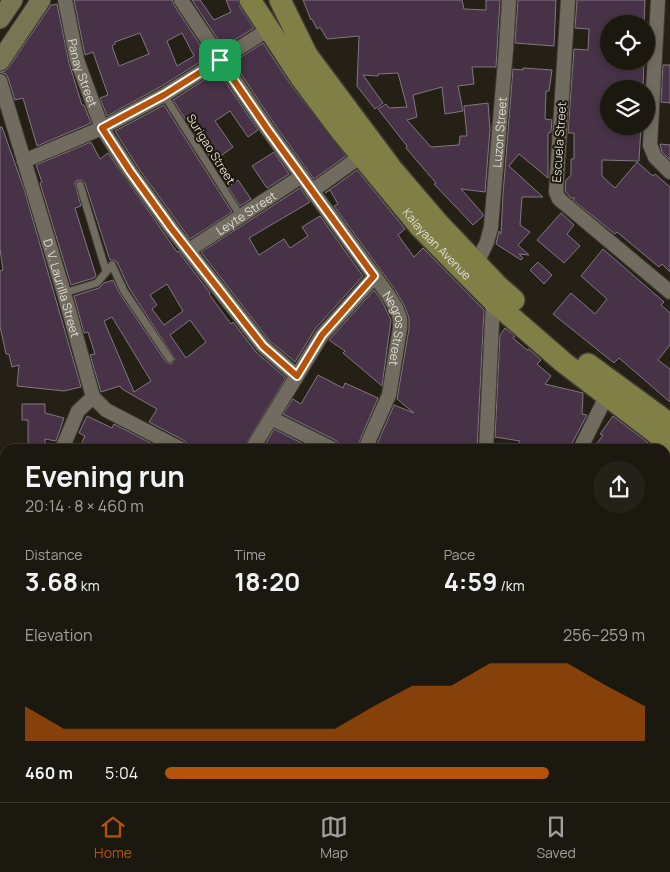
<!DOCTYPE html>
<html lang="en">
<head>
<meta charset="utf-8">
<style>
	:root { --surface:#1b1810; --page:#242119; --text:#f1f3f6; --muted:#a0a09f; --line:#393730; --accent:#b45309 }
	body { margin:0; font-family:Manrope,sans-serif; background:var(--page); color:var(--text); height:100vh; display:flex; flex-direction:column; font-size:19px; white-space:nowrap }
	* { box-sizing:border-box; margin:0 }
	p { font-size:16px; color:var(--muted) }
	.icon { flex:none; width:28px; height:28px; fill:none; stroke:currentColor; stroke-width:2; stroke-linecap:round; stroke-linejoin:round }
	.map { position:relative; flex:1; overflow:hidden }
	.side { position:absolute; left:0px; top:444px; width:670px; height:359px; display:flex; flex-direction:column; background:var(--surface); border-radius:15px 15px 0 0; box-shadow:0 2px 8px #0003,0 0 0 1px var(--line) }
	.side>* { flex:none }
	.buttons { position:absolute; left:600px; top:15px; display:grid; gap:10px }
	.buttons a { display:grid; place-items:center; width:55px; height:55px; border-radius:50%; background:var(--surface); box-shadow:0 2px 8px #0003,0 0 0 1px var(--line); font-size:25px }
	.pin { position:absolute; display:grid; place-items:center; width:42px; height:42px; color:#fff; margin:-21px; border-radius:10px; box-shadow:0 2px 8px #0006 }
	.round { display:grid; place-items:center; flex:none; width:52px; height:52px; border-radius:26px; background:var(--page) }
	.overview { display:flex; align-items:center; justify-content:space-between; height:85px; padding:0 25px }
	h1 { font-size:28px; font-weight:700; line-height:38px }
	.metrics { display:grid; grid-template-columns:repeat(3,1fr); gap:8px; height:85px; padding:5px 25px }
	.metrics div { display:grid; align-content:center }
	.metrics b { font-size:25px; font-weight:700 }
	.metrics small { font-size:14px; font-weight:400 }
	.metrics p { font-size:14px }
	.chart { height:140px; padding:10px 25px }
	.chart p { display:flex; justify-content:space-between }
	.chart svg { width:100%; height:90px; margin-top:5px; fill:var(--accent); opacity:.7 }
	ul { padding:0 25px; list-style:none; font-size:16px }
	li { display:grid; grid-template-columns:80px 60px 1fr; align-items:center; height:38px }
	li i { height:12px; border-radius:6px; background:var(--accent) }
	.tab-bar { display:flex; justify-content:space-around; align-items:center; height:70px; border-top:1px solid var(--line); background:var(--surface); font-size:14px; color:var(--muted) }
	.tab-bar a { display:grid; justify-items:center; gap:2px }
	.tab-bar .current { color:var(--accent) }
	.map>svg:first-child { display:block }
</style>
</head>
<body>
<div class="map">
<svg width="670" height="802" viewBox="0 0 670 802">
	<rect width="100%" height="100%" fill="#242015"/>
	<path fill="#473247" stroke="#817781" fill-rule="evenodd" d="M74,0H172L174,5L208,57L160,87L107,116L100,98L108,95L93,52L85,55ZM140,33L149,54L119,66L112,46L115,44V42ZM182,33L194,56L177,66L167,41Z
		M192,0H200L214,20L231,12L226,0H238L240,7L254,28L223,47Z
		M303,0H462L464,9L486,10V0H500L496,67H472L474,84L458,86L463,111L445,114L442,87L413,95L417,117L407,120L431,147L459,145L460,136H467L464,106L488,103L490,129L485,192L461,189L483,214V216L473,225L434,184L436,183L406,148L407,146L378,109L386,104L389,108L407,107L398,73L378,74V76L363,75L383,103L375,109L357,86L359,36L327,39L320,27L317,29L312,19L311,20Z
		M518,0H556L554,46L515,43Z
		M577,0H645L644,24H609L608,61H644L643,89H609V126H641L639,161L602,160V176L615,188L637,162L653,176L655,174L670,187V272L662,264L659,267L617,232L615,234L573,200L575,198H571L565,191L566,180L571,175V159H574V133H568L574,49L588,50L589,29L575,28Z
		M57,4L69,63L82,105H84L91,123L37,146L23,98L15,100L8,78L6,74L0,72L5,71L9,67L51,5Z
		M263,43L291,85L346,156L314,179L275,125L233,62Z
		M663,65H670V103L661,102Z
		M523,68L552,70L549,91H546L545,119L552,120L551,132L548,133V178L519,154L509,166L543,197H522L520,225L530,232L518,245L529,255L519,254L523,258L521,260L496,244L499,231L501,234L503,194L513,69L523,70Z
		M218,71L258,130L248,137L230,111L215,121L233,147L218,158L223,164L217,168L173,100Z
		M164,105L232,212L190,239L137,166L115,131Z
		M0,127H2L24,189L81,387L64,391L17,386L19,365L12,367L9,354H6L0,326V271L3,270L0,249Z
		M91,142L100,159L108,153L177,252L178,251L210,293L209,294L231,324L233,322L256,352L286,378L243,449H190L185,441L149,422L157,409L122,389L120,386L101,392L90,355L95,354L88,332L84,333L74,296L99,288L104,283L113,280L120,294L166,362L171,364L175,359L129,288L117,262L113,260H110L85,183L81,180L76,181L75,184L81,206L75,208L96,276L94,278L71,285L40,183L42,182L36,165ZM167,284L183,311L164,325L152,309L157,305L150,295ZM112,317L151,381L134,392L104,321ZM190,320L206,342L186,358L170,335Z
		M660,144L670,145V160L662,152Z
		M274,152L289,174L267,188L252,166Z
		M357,170L405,229L398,235L414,257L423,248L484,310L477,449H375L394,405L414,413L397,399L409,329V318L405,307L396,291L334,206L338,204L330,190L325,193Z
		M238,180L251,199L240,206L228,187Z
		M300,188L310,202L249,238L259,255L284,239L290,248L308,236L302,227L320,216L363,276L315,329L295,362L269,340L201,252Z
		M561,213L574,225L567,234L580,246L564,263L537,240Z
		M603,249L664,302L661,305L670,313V345L658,360L670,369V402L619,358L614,363L553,314L571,293L595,314L607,299L581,276Z
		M538,262L552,275L544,284L530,270Z
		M374,290L382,301L391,320L382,386L343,353L345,351L329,340Z
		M505,328L515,336L513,338L527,350L529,349L541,360L537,364L551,376L545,384L583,393L582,414L587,415L569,449H524L518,445L520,441L495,437L500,335Z
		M318,375L343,388L345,383L378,398L356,449H342L337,441L283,414L293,399L301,404Z
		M22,404H45V413L64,418L56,441L45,439V449H28V420H22Z
		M87,416L112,428L114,424L162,449H79L85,436L79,433Z
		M613,416L651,445L648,449H593L603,435L600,434Z
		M274,429L313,449H267L264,447Z"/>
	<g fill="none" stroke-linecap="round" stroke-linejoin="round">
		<g stroke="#3f3c35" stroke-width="9">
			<path id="service" d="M164,95L240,215
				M80,185L106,271
				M64,293L97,283L112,265L124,291L170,359
				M176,802L178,798"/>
		</g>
		<g stroke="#3f3c35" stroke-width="16">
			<g id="minor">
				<path id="s1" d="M65,0L77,60L102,128L130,171L171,228L238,314L263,346L297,376"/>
				<path id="s2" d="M181,0L268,130L389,296L397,310L400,318V328L389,395L365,449"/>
				<path d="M568,0L556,192L559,199L670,292"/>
				<path d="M658,0L650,145L655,157L670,172"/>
				<path id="s3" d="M0,81L64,293L93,397L106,410L181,449"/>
				<path d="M24,161L102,128L164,95L269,29"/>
				<path d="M312,191L361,156"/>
				<path id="s4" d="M189,250L302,176"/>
				<path id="s5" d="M477,263L487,242L491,227L506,50L509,0"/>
				<path d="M271,418L333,449"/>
				<path d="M62,449L78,411L93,397"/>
				<path d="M252,449L322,335L375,276"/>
				<path d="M486,449L493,301"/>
				<path d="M580,449L610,389"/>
				<path d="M665,680L670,679"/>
				<path d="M665,754L670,755"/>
				<path d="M446,798L507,802"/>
				<path d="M436,802V798"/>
			</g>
		</g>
		<g stroke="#3f3c35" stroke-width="21">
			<path id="secondary" d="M0,19L13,0
				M0,61L41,0
				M0,534L3,590L0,769"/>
		</g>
		<g stroke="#3f3c35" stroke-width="24">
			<g id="primary">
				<path id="s6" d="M250,0L301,78L340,130L420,227L493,301L563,362L670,444"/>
				<path d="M280,0L307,55L392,169L439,224L497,285L514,300"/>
				<path d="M588,364L670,424"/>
			</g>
		</g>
		<use href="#service" stroke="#716c5f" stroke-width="7"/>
		<use href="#minor" stroke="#716c5f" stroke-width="14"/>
		<use href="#secondary" stroke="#787553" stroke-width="19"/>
		<use href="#primary" stroke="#807f46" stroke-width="21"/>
	</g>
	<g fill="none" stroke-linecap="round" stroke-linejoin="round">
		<g stroke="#fff" stroke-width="10">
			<path id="route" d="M220,60L268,130L374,276L322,335L297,376L263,346L238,314L171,228L130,171L102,128L164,95Z"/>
		</g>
		<use href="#route" stroke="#b45309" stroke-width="6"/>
	</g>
	<g text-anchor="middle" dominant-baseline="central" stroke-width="4" stroke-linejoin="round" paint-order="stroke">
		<g font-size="12" fill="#dfdcd5" stroke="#1b170c">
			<text stroke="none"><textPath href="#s1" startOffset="75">Panay Street</textPath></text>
			<text stroke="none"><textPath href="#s5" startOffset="134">Luzon Street</textPath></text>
			<text transform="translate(559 142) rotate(-86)">Escuela Street</text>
			<text transform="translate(211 149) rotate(58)">Surigao Street</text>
			<text stroke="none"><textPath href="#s4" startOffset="68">Leyte Street</textPath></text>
			<text stroke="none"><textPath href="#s6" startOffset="308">Kalayaan Avenue</textPath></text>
			<text stroke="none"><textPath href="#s3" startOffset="216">D. V. Laurilla Street</textPath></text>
			<text stroke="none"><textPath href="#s2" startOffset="396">Negros Street</textPath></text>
		</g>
	</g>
</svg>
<div class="buttons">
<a><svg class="icon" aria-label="locate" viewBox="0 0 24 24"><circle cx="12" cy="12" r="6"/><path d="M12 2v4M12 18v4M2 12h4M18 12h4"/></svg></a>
<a><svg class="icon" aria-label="layers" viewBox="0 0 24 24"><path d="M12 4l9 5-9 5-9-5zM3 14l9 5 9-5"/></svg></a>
</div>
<div class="pin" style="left:220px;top:60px;background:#1e9e55"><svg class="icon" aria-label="arrive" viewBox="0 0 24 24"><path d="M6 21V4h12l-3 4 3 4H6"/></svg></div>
<section class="side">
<div class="overview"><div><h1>Evening run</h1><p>20:14 · 8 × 460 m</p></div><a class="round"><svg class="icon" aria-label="share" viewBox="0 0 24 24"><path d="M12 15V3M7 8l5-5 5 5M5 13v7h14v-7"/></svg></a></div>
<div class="metrics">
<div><p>Distance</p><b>3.68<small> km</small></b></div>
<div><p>Time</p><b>18:20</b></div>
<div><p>Pace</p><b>4:59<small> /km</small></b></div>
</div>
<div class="chart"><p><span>Elevation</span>256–259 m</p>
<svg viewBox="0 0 160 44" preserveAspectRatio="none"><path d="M0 44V27L10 38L20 38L30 38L40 38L50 38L60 38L70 38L80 38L90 27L100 17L110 17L120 6L130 6L140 6L150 17L160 27V44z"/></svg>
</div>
<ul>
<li><b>460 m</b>5:04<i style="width:80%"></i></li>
</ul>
</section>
</div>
<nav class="tab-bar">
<a class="current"><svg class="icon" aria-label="home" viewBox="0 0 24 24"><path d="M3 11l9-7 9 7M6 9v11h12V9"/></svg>Home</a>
<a><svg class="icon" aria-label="map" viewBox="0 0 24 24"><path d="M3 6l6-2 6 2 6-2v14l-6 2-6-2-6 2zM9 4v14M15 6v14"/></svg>Map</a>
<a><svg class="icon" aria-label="saved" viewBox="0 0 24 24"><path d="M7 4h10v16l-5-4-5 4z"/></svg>Saved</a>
</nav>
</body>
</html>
